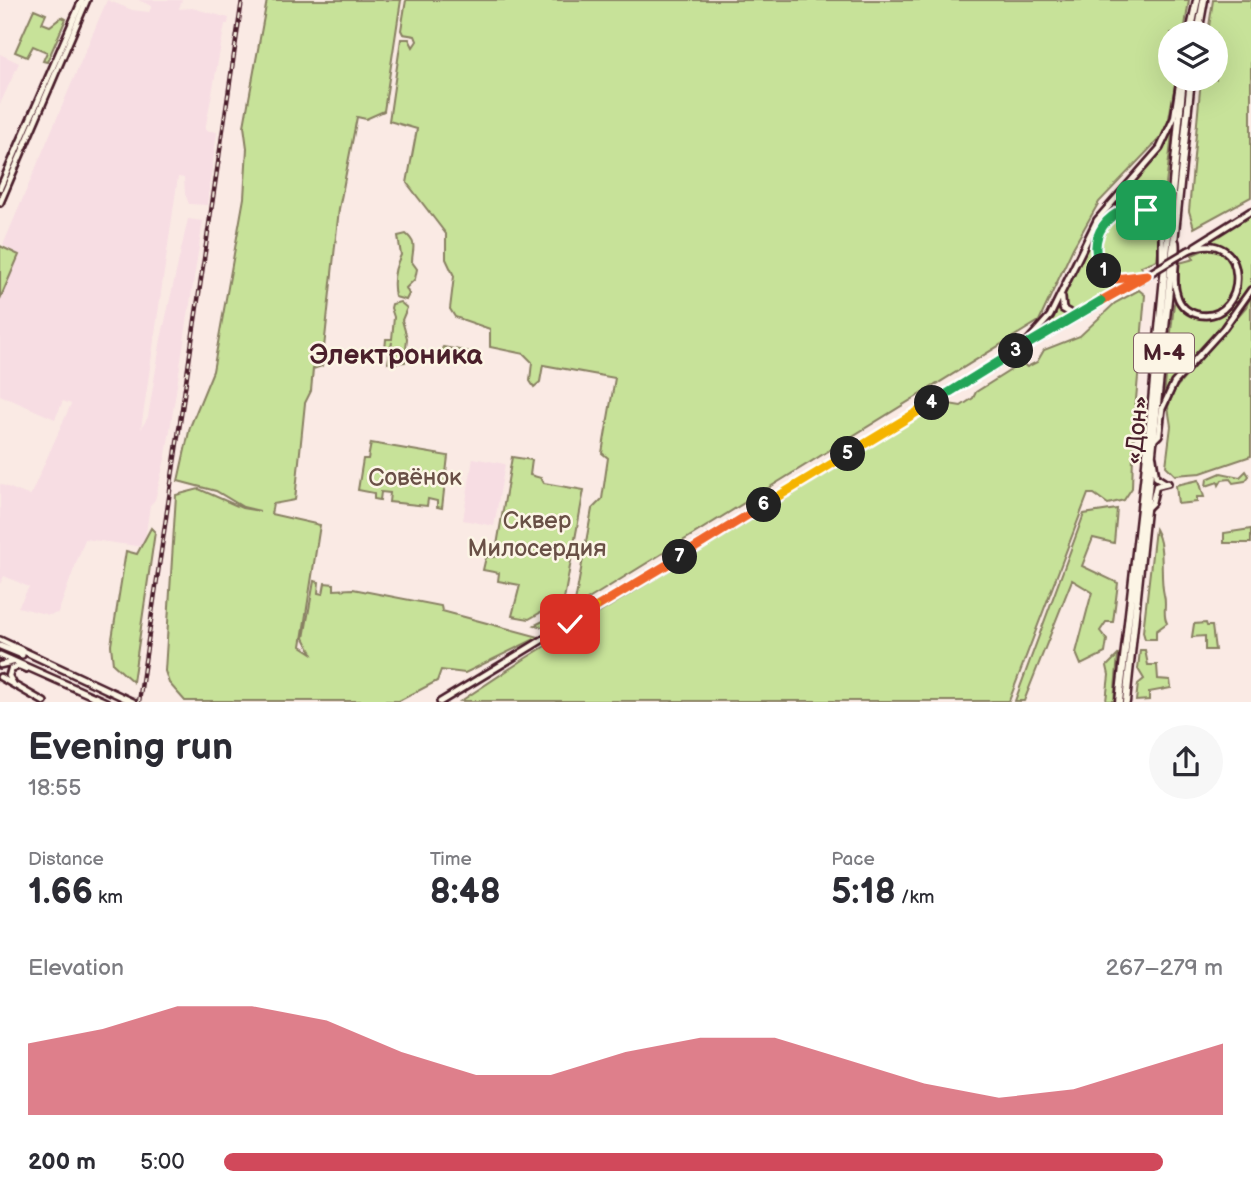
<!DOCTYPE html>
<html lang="en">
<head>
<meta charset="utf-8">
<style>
	:root { --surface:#fff; --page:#f7f7f7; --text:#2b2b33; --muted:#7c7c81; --accent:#d1495b }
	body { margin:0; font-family:"Balsamiq Sans",sans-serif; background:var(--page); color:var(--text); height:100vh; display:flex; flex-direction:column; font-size:26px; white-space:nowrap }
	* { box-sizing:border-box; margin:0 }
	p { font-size:23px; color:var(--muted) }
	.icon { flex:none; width:38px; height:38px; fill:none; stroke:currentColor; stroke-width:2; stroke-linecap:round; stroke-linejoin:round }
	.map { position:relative; height:702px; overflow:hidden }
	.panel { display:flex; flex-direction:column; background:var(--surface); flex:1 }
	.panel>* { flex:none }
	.fabs { position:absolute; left:1158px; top:21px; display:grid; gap:14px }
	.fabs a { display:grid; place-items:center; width:70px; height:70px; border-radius:50%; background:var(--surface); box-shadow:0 7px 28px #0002; font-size:35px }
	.pin { position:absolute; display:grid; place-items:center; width:60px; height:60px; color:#fff; margin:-30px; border-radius:14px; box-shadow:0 4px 10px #0006 }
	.km { position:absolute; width:35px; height:35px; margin:-18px; border-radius:50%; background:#222; color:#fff; font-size:19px; line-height:35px; text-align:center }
	.round { display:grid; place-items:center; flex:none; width:74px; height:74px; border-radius:37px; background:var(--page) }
	.head { display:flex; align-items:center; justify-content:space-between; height:119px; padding:0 28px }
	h1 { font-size:38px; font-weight:700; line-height:52px }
	.figures { display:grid; grid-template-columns:repeat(3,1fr); gap:10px; height:119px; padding:7px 28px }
	.figures div { display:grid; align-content:center }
	.figures b { font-size:35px; font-weight:700 }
	.figures small { font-size:19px; font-weight:400 }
	.figures p { font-size:19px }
	.chart { height:196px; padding:14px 28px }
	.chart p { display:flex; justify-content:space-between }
	.chart svg { width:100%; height:126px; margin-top:7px; fill:var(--accent); opacity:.7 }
	ul { padding:0 28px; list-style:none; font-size:23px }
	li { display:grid; grid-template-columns:112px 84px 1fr; align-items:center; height:52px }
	li i { height:18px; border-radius:9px; background:var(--accent) }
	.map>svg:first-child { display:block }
</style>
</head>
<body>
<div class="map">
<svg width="1251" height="702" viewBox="0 0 1251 702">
	<rect width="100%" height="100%" fill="#faeae4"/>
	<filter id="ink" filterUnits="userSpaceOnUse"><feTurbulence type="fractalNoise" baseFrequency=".0143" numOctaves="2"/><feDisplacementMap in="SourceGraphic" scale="14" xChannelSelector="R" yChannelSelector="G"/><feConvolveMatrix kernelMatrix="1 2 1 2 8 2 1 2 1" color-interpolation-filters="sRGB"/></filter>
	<g filter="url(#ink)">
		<path fill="#f7dde3" d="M107,0L132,10L149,12L152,6L138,0H182L179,9L192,8L229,18L228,24H225L205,130L217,132L207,205L189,204L185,194L184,178L178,177L141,429L148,417L161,339L188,219L203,221L166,455L155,500L150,505L144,547L85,539L58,613L49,615L18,607L29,587L4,576L0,584V484L30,496L71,404L63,401L55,419L0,395V299L19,255L3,245Z
			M0,54L19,63L0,104Z
			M473,458L505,464L494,526L463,520Z"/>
		<path fill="#c7e299" stroke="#888062" stroke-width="2" d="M267,0H401L384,111L366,119L357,117L339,209L322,366L313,369L311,391L305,403L295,500L273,504L271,514L320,525L301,646L312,653L304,638L314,581L319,582L318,593L323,594L325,583L334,584V590L353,589L441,606L442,611L539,637L465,673L441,670L437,681L399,701H185L169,683L165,671L176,495L199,489L242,508L260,511L243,507L216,491L178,481L190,427L213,371L244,198L247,148L244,126Z
			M406,0H1189L1184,33H1171V79H1176L1168,124L1162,136L1099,202L1073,248L1039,321L574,608L592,509L602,499L608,458L602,453L615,378L543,365L540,382L534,387L530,381L532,362L524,354L490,347V329L455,317L450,309L454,276L446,259V234L407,183L417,129L389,121L401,39H409L413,47L417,41L415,36L403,34L401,30Z
			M1213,0H1251V197L1194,228L1189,211L1201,79H1216V33H1208Z
			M34,9L46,14L42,23L50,26L62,17L66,19L47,62L43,61L47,52L33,46L27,57L15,52Z
			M1173,126L1157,260L1141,266L1143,271L1130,277L1128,283L1073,313L1039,336C1065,307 1071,267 1091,235C1115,197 1156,168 1173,126Z
			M1251,214C1251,236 1251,263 1251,285C1244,316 1183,363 1164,396L1174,304L1179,294V263L1194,259L1192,255L1208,248L1209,241Z
			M406,234C418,244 412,249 412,262L417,269L415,279L406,288L409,294L406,300L395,297C392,281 394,268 401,255L398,236Z
			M0,246L19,255L0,299Z
			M1139,290L1145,295L1134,423L1132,488L1124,500L1108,504L1094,494H1088L1009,701H461L526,658L922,414L943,403L961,406L973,398L976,392L1022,363L1027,367L1037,362L1044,350L1080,336L1115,303Z
			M1251,296V456L1201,473L1175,475L1166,466L1171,426L1168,407L1175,389L1246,307Z
			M400,302L407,308L402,320L407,338L405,362L388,363L392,342L391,350H385L386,339H392L394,317L391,308L392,304Z
			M443,347L476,353L475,362L438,356Z
			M371,443L448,456L442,508L437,507V501L428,499L427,506L389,502L390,493L381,492L380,500L374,499V493L358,490L363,459H368Z
			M512,457L532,460L530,475L541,478L544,483L584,490L564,599L529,619L512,616L520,585L498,581L499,573L483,570L486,557H495Z
			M1246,471L1249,476L1245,481L1233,483L1230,479L1222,480L1219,485L1218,482L1206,486L1207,479L1221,473L1240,477Z
			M1199,480L1204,497H1197V502L1178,504L1176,485Z
			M1117,509L1114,543L1093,538L1082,566L1118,583L1113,622H1106L1100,631L1107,640L1105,653L1081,665L1076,653L1092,592L1072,580L1024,701H1015L1084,514Z
			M151,528L155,532L133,682L113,664L111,645L126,551L137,554Z
			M1155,529C1166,548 1159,575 1164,595C1167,605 1162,614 1167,623L1156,631V639H1145L1143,632Z
			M1251,529V543H1224V533Z
			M569,608L568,617L549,629L535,625Z
			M1206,623L1207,626H1212L1215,650H1205V636L1192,637L1194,624Z
			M1140,650H1145L1148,665H1157L1158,679L1170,680L1171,688L1149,692V700L1136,701L1138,684L1144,679L1138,669Z
			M1118,655L1114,701H1106L1109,675L1107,666Z"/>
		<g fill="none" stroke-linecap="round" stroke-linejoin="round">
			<g stroke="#4a1f2b" stroke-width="10">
				<path id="secondary" d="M0,188L82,0
					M0,203L87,0
					M1176,242C1178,259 1171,279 1177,295C1180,306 1189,313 1200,315C1250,322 1251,224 1189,250
					M1195,246L1251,211
					M1139,277C1084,293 1083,214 1134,206L1155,217L1162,236V265
					M1062,297L1063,309L1075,316
					M1027,342L1050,316L1097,220L1160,148L1174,118L1180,79
					M1155,439L1159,435L1162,409L1174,383L1224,328L1251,290
					M1153,457L1156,477L1164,482
					M1148,507L1152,503L1156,486L1168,483
					M0,665L13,662
					M0,677L44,702
					M13,683L9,676L11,669L19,666L26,669
					M440,702L1007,357L1147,275"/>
			</g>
			<g stroke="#4a1f2b" stroke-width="10">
				<path id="primary" d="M0,640L133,702
					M0,646L22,655
					M0,655L106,702"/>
			</g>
			<g stroke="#4a1f2b" stroke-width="11">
				<path id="highway" d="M1190,33L1197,0
					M1198,33L1204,0
					M1119,702L1146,464L1183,79
					M1126,702L1191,79"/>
			</g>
			<use href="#secondary" stroke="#fcf5e5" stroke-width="4.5"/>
			<use href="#primary" stroke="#fcf5e5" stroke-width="5"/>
			<use href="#highway" stroke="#fcf5e5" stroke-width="6"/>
			<g stroke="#4a1f2b" stroke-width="4.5">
				<path id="rail" d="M139,702L242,0"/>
			</g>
			<use href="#rail" stroke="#fcf5e5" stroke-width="2" stroke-dasharray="5" stroke-linecap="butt"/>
			<g stroke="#4a1f2b" stroke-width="10" stroke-linecap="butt">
				<path id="secondary-bridge" d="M1147,275L1189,250"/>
			</g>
			<use href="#secondary-bridge" stroke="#fcf5e5" stroke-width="4.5"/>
		</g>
	</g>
	<g fill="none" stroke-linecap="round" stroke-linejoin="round" filter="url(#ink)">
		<g stroke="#fff" stroke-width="14">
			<path id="split-1" d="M1104,271C1081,241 1111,200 1146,210"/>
		</g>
		<g stroke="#fff" stroke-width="14">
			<path id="split-2" d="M1101,301L1147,275L1116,279L1104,271"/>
		</g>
		<g stroke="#fff" stroke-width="14">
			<path id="split-3" d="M1016,351L1101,301"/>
		</g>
		<g stroke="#fff" stroke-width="14">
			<path id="split-4" d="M932,403L1016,351"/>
		</g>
		<g stroke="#fff" stroke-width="14">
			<path id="split-5" d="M848,454L932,403"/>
		</g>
		<g stroke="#fff" stroke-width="14">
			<path id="split-6" d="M764,505L848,454"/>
		</g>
		<g stroke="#fff" stroke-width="14">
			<path id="split-7" d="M680,557L764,505"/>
		</g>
		<g stroke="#fff" stroke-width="14">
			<path id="split-8" d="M595,608L680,557"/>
		</g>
		<g stroke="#fff" stroke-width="14">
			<path id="split-9" d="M570,624L595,608"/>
		</g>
		<use href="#split-1" stroke="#22a559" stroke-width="9"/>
		<use href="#split-2" stroke="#f0652b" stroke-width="9"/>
		<use href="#split-3" stroke="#22a559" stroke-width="9"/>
		<use href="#split-4" stroke="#22a559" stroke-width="9"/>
		<use href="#split-5" stroke="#f5b400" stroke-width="9"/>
		<use href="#split-6" stroke="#f5b400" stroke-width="9"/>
		<use href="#split-7" stroke="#f0652b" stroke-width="9"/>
		<use href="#split-8" stroke="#f0652b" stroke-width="9"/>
		<use href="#split-9" stroke="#f5b400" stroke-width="9"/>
	</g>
	<g text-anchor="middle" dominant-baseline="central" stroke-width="5" stroke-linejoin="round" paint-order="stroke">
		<rect fill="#fcf5e5" stroke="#7f5f63" stroke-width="2" x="1134" y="333.5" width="60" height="39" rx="5"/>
		<g font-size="23" font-weight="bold" fill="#4a1f2b">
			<text x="1164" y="353">М-4</text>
		</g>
		<g font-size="24" fill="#4a1f2b" stroke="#fcf5e5">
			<text transform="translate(1137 430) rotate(-84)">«Дон»</text>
		</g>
		<g font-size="24" fill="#695046" stroke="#fcf5e5">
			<text x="415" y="477">Совёнок</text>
			<text x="537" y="520">Сквер<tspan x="537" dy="28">Милосердия</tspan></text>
		</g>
		<g font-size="28" font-weight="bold" fill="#4a1f2b" stroke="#fcf5e5">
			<text x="396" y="355">Электроника</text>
		</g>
	</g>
</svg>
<div class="fabs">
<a><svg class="icon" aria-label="layers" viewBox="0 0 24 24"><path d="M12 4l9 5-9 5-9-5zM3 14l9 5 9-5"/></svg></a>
</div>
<div class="pin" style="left:1146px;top:210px;background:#1e9e55"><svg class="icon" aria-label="arrive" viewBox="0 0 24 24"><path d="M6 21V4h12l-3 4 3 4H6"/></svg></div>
<div class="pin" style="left:570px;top:624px;background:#d93025"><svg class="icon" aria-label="check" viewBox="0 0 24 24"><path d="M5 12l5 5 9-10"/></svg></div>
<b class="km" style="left:1104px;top:271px">1</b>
<b class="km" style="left:1016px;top:351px">3</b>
<b class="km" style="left:932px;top:403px">4</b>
<b class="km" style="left:848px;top:454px">5</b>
<b class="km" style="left:764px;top:505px">6</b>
<b class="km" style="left:680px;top:557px">7</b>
</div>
<section class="panel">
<div class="head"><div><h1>Evening run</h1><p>18:55</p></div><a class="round"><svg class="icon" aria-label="share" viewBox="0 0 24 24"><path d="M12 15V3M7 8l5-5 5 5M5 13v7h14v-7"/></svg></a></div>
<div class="figures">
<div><p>Distance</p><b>1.66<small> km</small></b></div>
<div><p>Time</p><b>8:48</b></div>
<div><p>Pace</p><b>5:18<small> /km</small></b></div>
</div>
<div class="chart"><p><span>Elevation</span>267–279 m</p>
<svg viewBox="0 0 160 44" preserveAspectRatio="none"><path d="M0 44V19L10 14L20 6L30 6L40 11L50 22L60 30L70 30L80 22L90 17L100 17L110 25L120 33L130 38L140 35L150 27L160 19V44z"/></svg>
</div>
<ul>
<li><b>200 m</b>5:00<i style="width:94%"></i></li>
</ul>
</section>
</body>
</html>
